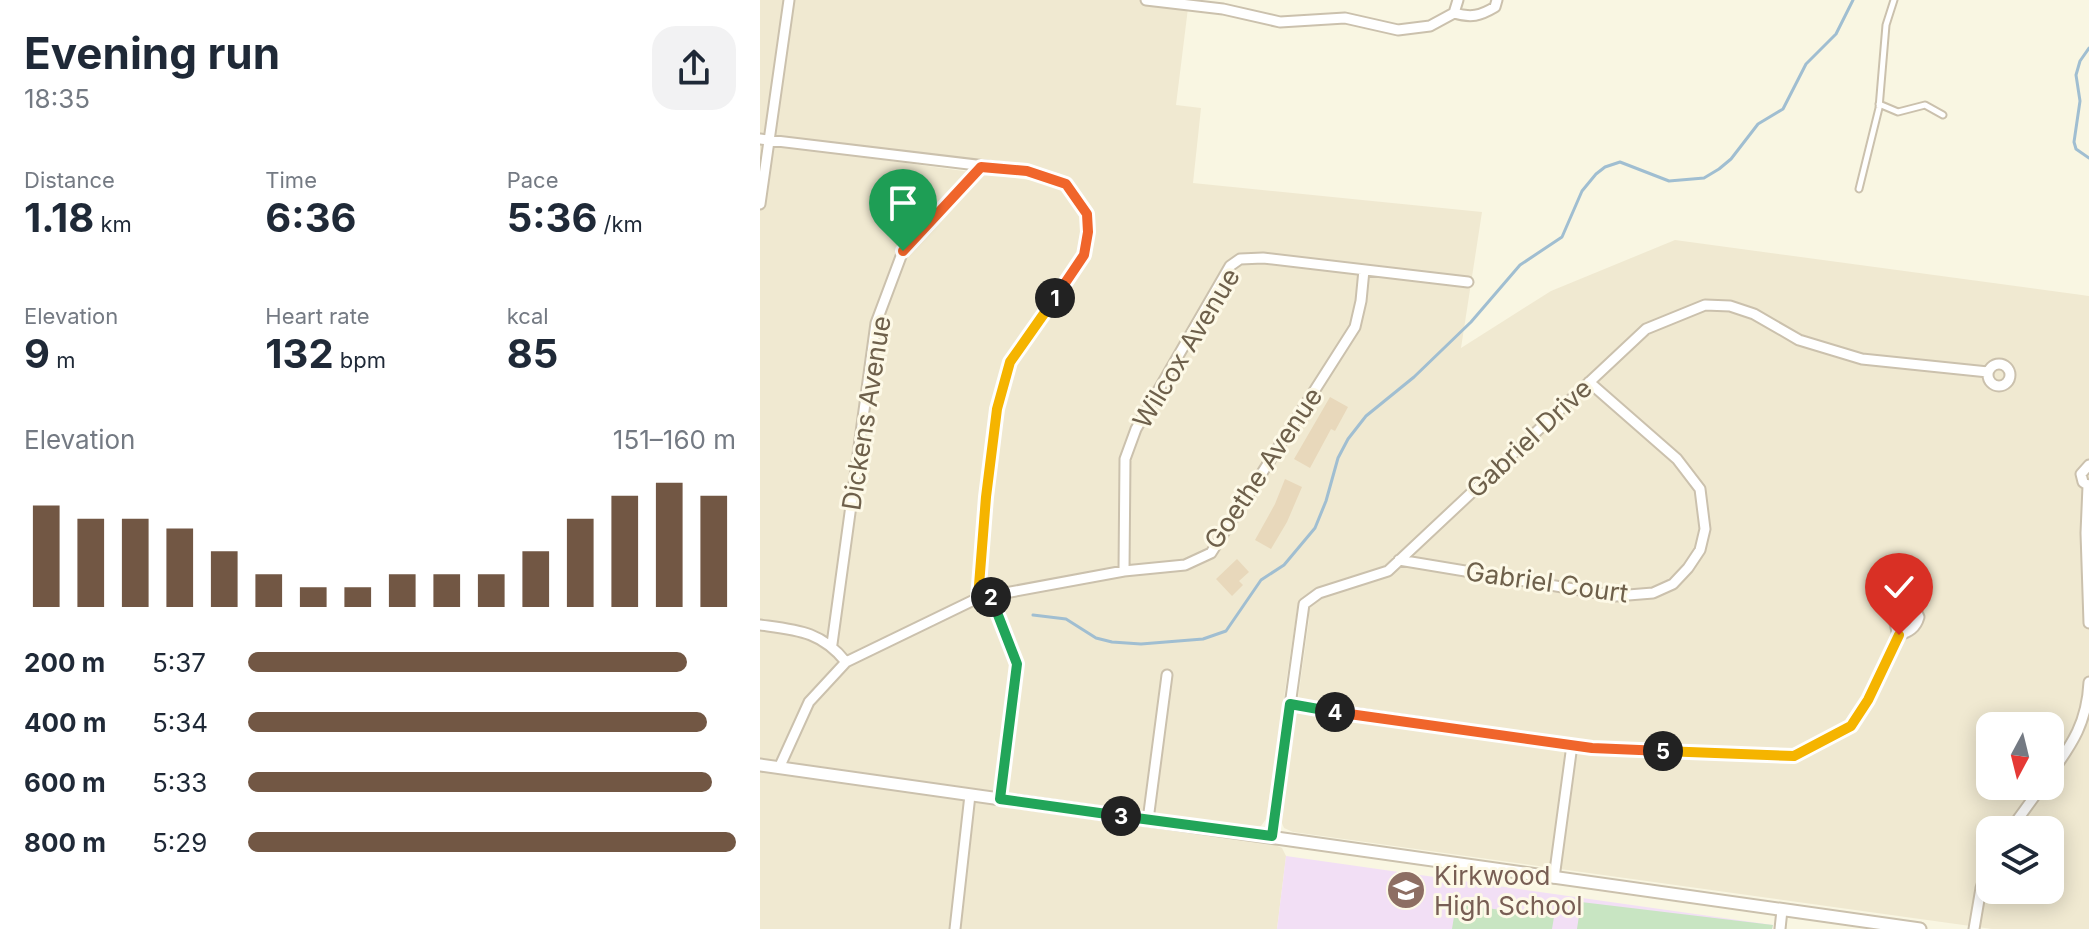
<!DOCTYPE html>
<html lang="en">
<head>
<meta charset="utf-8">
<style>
	:root { --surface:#fff; --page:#f2f2f3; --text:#1f2937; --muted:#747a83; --accent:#725744 }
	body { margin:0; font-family:Inter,sans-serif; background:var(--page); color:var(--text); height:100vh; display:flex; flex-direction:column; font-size:30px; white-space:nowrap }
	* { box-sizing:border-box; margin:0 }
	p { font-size:26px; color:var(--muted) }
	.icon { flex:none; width:44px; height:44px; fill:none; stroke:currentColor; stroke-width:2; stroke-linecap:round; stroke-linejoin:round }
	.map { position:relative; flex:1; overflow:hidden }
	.panel { display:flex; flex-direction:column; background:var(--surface); width:760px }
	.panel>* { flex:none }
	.needle { width:52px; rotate:187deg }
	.tools { position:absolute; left:1216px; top:712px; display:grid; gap:16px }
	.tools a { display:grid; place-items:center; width:88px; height:88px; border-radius:16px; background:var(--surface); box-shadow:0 4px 20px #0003; font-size:40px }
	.pin { position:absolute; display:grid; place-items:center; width:68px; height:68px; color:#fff; margin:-82px -34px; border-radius:50% 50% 50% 0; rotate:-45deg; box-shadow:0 0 8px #0007 }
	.pin .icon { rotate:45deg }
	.km { position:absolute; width:40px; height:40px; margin:-20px; border-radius:50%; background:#222; color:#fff; font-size:22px; line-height:40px; text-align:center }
	.round { display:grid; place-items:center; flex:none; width:84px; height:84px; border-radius:24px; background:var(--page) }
	.overview { display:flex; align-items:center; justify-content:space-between; height:136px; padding:0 24px }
	h1 { font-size:44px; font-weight:700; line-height:60px }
	.figures { display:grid; grid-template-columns:repeat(3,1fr); gap:12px; height:136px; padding:8px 24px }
	.figures div { display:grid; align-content:center }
	.figures b { font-size:40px; font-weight:700 }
	.figures small { font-size:22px; font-weight:400 }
	.figures p { font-size:22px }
	.chart { height:224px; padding:16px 24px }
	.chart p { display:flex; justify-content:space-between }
	.chart svg { width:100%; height:144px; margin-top:8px; stroke:var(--accent); stroke-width:6 }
	ul { padding:0 24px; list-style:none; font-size:26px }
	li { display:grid; grid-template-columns:128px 96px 1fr; align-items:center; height:60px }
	li i { height:20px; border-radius:10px; background:var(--accent) }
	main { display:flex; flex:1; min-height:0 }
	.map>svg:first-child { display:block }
</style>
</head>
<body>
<main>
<section class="panel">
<div class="overview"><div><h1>Evening run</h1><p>18:35</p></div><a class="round"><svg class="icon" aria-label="share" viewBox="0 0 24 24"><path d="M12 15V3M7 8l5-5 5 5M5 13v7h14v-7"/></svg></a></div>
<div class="figures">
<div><p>Distance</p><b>1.18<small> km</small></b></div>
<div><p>Time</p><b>6:36</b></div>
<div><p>Pace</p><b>5:36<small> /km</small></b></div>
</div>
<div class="figures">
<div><p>Elevation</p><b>9<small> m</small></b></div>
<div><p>Heart rate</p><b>132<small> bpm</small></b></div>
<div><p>kcal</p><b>85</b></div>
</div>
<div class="chart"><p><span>Elevation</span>151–160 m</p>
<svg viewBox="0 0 160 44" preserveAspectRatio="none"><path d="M5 44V13M15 44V17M25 44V17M35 44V20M45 44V27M55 44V34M65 44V38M75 44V38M85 44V34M95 44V34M105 44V34M115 44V27M125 44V17M135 44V10M145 44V6M155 44V10"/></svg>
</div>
<ul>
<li><b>200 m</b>5:37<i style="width:90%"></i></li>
<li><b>400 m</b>5:34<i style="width:94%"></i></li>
<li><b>600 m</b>5:33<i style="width:95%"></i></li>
<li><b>800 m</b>5:29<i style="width:100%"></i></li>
</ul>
</section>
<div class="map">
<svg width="1329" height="929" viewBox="0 0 1329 929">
	<rect width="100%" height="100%" fill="#f9f6e2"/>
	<path fill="#f0e9d1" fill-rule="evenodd" d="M0,0H429L416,105L441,108L433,183L722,212L701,348L791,291L915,240L1329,296V929H1232L533,832L524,828L521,821L549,619L547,596L537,609L506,819L501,826L494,828L0,758V143L290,183L301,174L287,170L0,133ZM1230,726H1290V786H1230ZM1230,830H1290V890H1230Z
		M0,771L513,844L522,848L526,856L517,929H0Z"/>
	<path fill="#f2dff5" d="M526,856L1013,925L1012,929H517Z"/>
	<path fill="#c8e5c2" d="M821,902L1013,925L1012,929H817Z
		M696,904L794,917L792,929H692Z"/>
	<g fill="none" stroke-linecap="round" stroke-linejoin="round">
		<path stroke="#a0bed1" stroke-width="3" d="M1329,48L1320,61L1316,75L1320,101L1314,142L1316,149L1329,158
			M273,615L306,619L336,638L352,642L381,644L443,639L466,631L501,580L524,565L555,528L566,501L578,458L588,439L606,416L654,377L711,322L760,265L802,237L822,191L836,174L845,167L860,162L909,181L944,178L959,169L971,159L998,124L1023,109L1046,64L1076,34L1093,0"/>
	</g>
	<path fill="#e8d8bb" d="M570,397L588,407L575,431L571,429L550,468L534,459Z
		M525,479L542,487L527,522L511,549L495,540L515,504Z
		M477,559L489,572L479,581L483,585L472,596L456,579Z"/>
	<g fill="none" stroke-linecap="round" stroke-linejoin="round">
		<g stroke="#cbc1ad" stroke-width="9">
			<path id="service" d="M1119,104L1138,112L1165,105L1183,115
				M1099,189L1119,108L1126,25L1134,0"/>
		</g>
		<g stroke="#cbc1ad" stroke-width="13">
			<path id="minor" d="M386,0L463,9L520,22L585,18L638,30L670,26L694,13
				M694,13C711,18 720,16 735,7L737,0
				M694,13L698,0
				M0,139L267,171L306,184L327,214L328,232L324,255L250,362L237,409L226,497L218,598
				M0,204L29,0
				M1228 375a11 11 0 1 1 22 0a11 11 0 1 1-22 0Z
				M1329,465L1321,474L1323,482L1329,486
				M1328,486L1326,533L1329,623
				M639,560L856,596L893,593L913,584L928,568L940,550L945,529L940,489L917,459L829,382
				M364,571L365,459L376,429L470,266L480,259L503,258L708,282
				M232,596L257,664L240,799
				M0,625C37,630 61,631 86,662
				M72,644L116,323L143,251L221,167
				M530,704L832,748L1034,756L1091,726L1108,700L1138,636L1139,635C1149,632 1156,628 1159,617L1154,606L1149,604L1137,608L1134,619L1138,636
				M19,768L49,702L86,662L218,598L364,571L425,565L451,553L595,327L601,301L604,270
				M1290,775C1313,743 1327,722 1329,682
				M388,820L407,675
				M1250,830L1282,786
				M512,836L544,604L559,593L628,571L886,329L945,305L970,306L994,314L1039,340L1102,359L1228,372
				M794,878L812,745
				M195,929L210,795
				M1020,929L1022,910
				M1214,929L1221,888L1230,860"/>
		</g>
		<g stroke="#cbc1ad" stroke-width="15">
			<path id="tertiary" d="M0,765L1160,929"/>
		</g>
		<use href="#service" stroke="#fff" stroke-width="5"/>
		<use href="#minor" stroke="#fff" stroke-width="9"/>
		<use href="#tertiary" stroke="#fff" stroke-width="11"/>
	</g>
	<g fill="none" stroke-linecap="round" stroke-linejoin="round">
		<g stroke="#fff" stroke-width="16">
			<path id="split-1" d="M143,251L221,167L267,171L306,184L327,214L328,232L324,255L295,298"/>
		</g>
		<g stroke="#fff" stroke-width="16">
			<path id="split-2" d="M231,597L218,598L226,497L237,409L250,362L295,298"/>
		</g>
		<g stroke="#fff" stroke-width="16">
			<path id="split-3" d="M231,597L257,664L240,799L361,816"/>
		</g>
		<g stroke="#fff" stroke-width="16">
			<path id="split-4" d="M361,816L512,836L530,704L575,712"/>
		</g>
		<g stroke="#fff" stroke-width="16">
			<path id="split-5" d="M575,712L832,748L903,751"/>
		</g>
		<g stroke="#fff" stroke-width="16">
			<path id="split-6" d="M903,751L1034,756L1091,726L1108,700L1139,635"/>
		</g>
		<use href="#split-1" stroke="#f0652b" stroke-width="10"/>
		<use href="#split-2" stroke="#f5b400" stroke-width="10"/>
		<use href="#split-3" stroke="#22a559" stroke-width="10"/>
		<use href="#split-4" stroke="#22a559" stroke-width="10"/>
		<use href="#split-5" stroke="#f0652b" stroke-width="10"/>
		<use href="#split-6" stroke="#f5b400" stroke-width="10"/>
	</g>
	<defs>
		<g id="school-disc" transform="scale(2)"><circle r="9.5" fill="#8d6e63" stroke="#fdf9e7"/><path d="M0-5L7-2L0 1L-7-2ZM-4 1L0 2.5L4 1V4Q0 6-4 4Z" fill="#fff"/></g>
	</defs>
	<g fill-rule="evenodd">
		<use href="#school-disc" x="646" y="890"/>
	</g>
	<g text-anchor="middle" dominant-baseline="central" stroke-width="6" stroke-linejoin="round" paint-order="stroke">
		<g font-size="26" fill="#6e604b" stroke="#fdf9e7">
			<text transform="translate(426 348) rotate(-59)">Wilcox Avenue</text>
			<text transform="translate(106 413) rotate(-81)">Dickens Avenue</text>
			<text transform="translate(769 438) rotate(-43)">Gabriel Drive</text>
			<text transform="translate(503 468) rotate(-56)">Goethe Avenue</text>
			<text transform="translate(787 582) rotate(8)">Gabriel Court</text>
		</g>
		<g font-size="26" fill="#785e54" stroke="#fdf9e7" text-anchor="start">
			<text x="674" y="875">Kirkwood<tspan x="674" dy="30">High School</tspan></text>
		</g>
	</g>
</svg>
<div class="tools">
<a><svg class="needle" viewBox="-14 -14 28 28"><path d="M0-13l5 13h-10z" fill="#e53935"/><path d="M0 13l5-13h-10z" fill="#747a83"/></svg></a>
<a><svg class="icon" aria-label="layers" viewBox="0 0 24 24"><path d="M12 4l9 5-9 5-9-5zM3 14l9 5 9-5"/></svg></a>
</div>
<div class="pin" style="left:143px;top:251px;background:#1e9e55"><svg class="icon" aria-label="arrive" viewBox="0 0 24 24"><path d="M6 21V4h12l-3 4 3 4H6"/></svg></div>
<div class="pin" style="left:1139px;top:635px;background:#d93025"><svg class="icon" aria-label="check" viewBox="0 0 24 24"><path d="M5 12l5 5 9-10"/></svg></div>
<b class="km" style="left:295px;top:298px">1</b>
<b class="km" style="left:231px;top:597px">2</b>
<b class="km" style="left:361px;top:816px">3</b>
<b class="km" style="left:575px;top:712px">4</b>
<b class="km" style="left:903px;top:751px">5</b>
</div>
</main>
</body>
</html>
